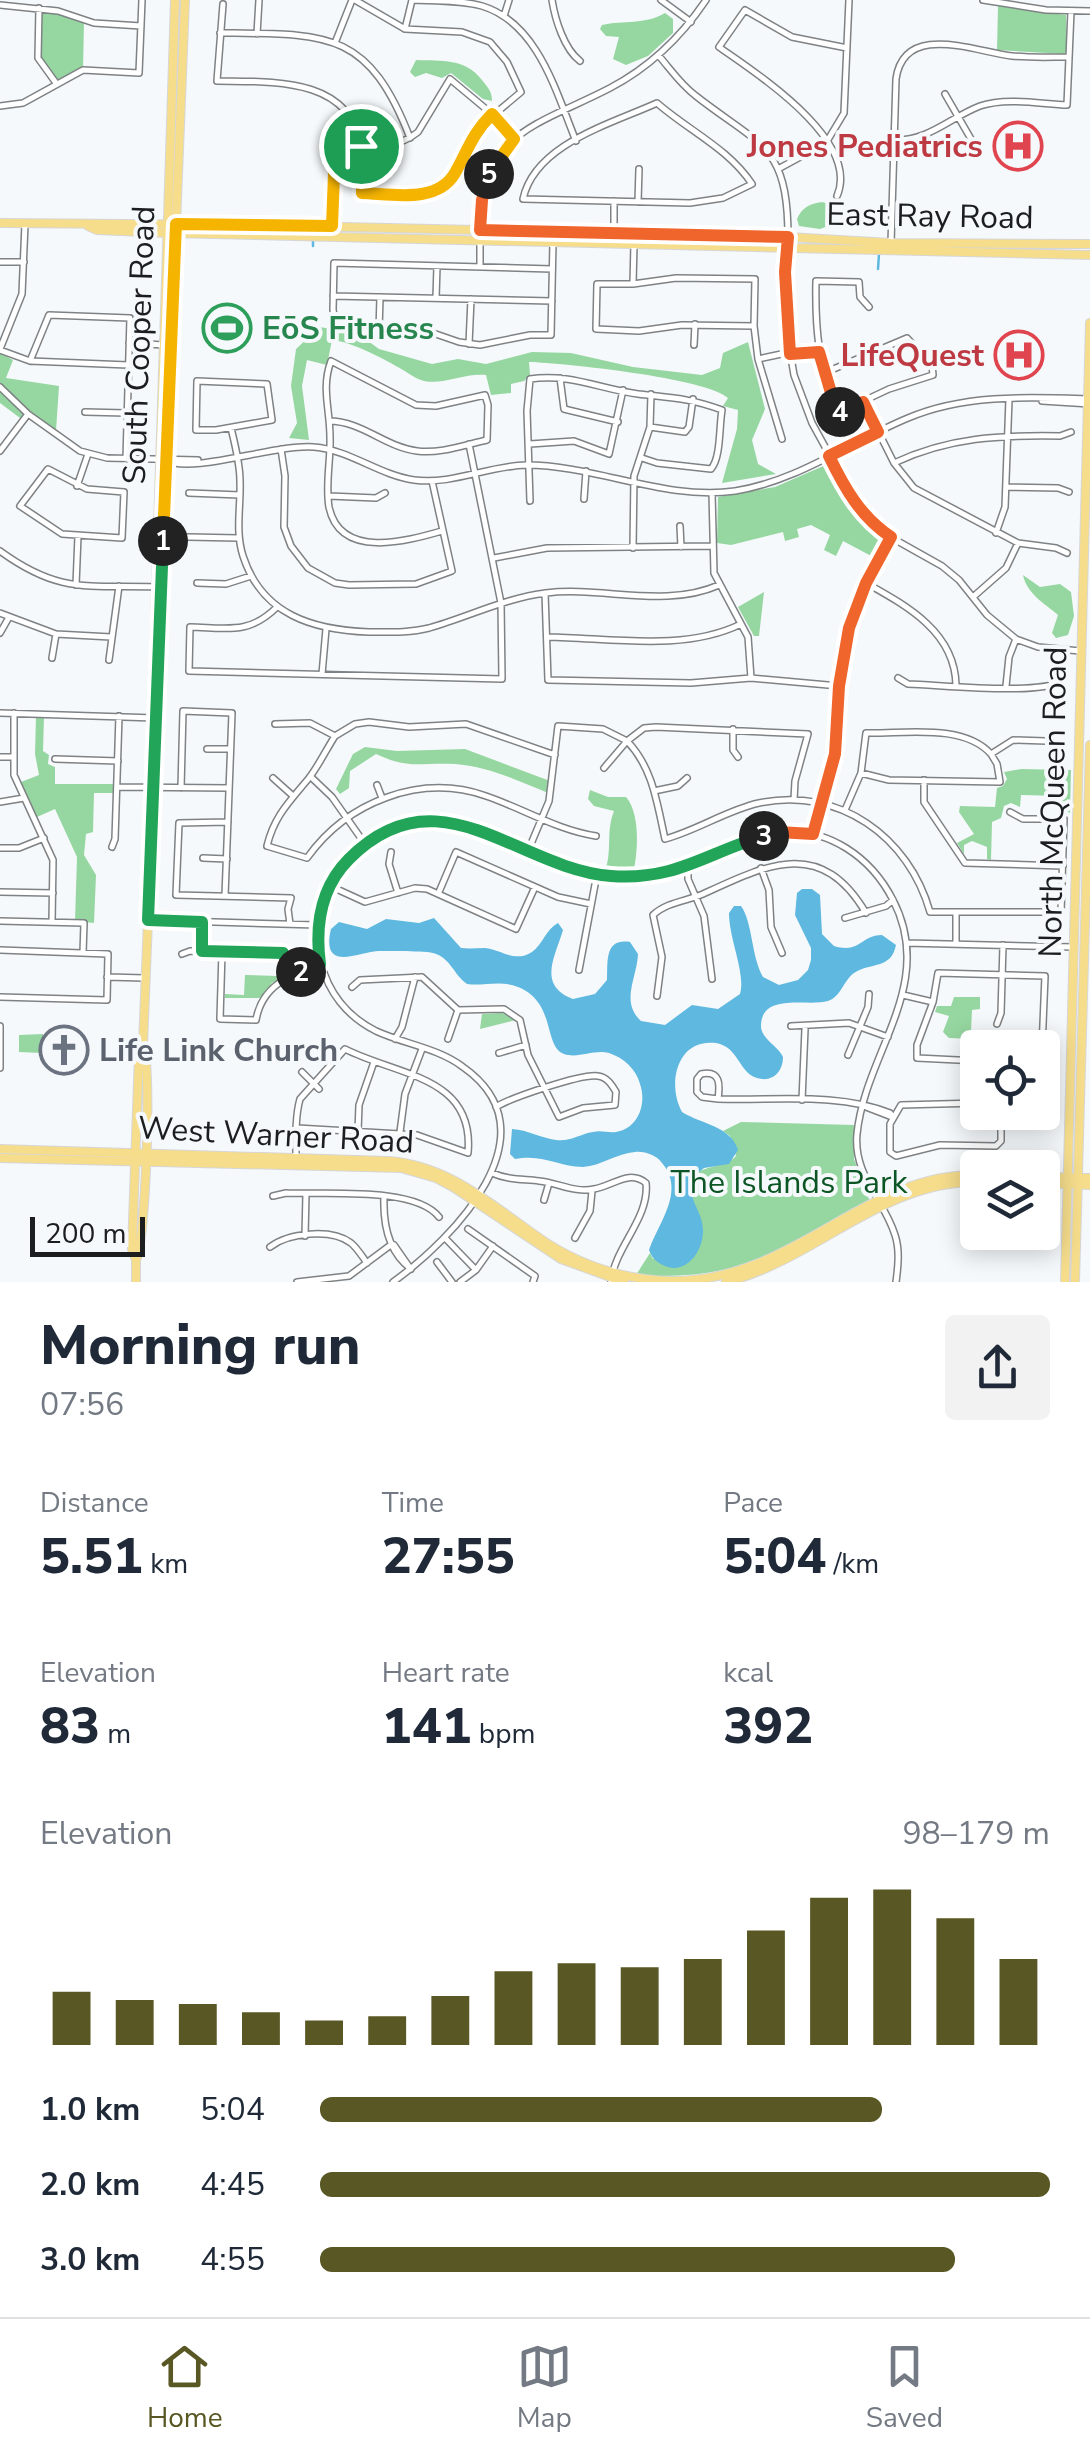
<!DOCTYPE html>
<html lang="en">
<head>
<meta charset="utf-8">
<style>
	:root { --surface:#fff; --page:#f2f2f3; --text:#1f2937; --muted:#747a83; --line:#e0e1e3; --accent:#595825 }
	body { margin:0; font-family:"Nunito Sans",sans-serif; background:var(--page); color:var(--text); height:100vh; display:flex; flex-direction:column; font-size:38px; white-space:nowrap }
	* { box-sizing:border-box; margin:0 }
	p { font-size:32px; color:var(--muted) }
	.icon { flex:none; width:55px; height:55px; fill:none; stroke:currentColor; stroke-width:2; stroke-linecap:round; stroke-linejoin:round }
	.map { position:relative; height:1282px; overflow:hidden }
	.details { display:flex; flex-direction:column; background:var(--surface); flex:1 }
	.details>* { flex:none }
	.tools { position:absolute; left:960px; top:1030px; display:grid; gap:20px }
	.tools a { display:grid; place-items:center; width:100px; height:100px; border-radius:10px; background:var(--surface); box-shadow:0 5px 25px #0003; font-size:50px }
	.scale { position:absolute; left:30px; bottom:25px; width:115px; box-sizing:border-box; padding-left:10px; border:5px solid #1b1d1e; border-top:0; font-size:28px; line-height:35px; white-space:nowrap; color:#1b1d1e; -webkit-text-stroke:8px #f5f9fb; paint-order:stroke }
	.pin { position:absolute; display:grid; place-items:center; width:85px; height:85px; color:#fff; margin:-42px; border:5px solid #fff; border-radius:50%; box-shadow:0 2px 10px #0007 }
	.km { position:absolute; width:50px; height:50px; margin:-25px; border-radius:50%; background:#222; color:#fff; font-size:28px; line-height:50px; text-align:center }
	.round { display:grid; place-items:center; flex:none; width:105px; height:105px; border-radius:10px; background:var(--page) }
	.overview { display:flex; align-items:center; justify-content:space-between; height:170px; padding:0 40px }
	h1 { font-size:55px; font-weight:800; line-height:75px }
	.metrics { display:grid; grid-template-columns:repeat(3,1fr); gap:15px; height:170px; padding:10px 40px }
	.metrics div { display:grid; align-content:center }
	.metrics b { font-size:50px; font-weight:800 }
	.metrics small { font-size:28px; font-weight:400 }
	.metrics p { font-size:28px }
	.chart { height:280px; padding:20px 40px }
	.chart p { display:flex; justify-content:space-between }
	.chart svg { width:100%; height:180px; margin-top:10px; stroke:var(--accent); stroke-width:6 }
	ul { padding:0 40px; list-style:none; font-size:32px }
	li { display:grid; grid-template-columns:160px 120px 1fr; align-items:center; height:75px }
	li i { height:25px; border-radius:12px; background:var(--accent) }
	.tabs { display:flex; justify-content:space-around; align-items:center; height:140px; border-top:2px solid var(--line); background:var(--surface); font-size:28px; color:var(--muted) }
	.tabs a { display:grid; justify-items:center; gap:5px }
	.tabs .current { color:var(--accent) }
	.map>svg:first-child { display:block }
</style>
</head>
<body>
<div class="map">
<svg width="1090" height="1282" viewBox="0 0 1090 1282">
	<rect width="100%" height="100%" fill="#f5f9fb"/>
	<path fill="#96d7a1" d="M998,6L1066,15L1067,51L1064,54L997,50Z
		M39,8L84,21L83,70L56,83C34,55 37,42 39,8Z
		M665,13L673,19V33L648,56L626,65L613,59L619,37L606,36L600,29L602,25C624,20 645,25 665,13Z
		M416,60C442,61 465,58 482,80C488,88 492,91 492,101L483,99L451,73L442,78L426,73L415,77L410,72Z
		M822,202L836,206L831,225L820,229L799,226L797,219C802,207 810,204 822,202Z
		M313,326L357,333L379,349L432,364L458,359L486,364L532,352L571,353L633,367L702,375L720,368L723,353L748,342L765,409L752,440L758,464L776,474L722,483L737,429L738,410L723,406L728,398C706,378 564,363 529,362L530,375L524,381L511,384V393L491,395L486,375C464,373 444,385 424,381C416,379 410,374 403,370C384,359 353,342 332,340L327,365L307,360L302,386L309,440L289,438L297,423L291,386L296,349L311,335Z
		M0,353L13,360L6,378L59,386L56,431L27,410L20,418L0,403Z
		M828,464L853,507L884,538L875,558L843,541L836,556L824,550L830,535L811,525L797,529L799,537L785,541L783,532L731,545L717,543L718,497L775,487Z
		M1023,575L1040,587L1060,584L1071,592L1074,616L1068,635L1056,638L1052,633L1058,615C1044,603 1027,594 1023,575Z
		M764,592L759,636H754L738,607Z
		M36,717H44L43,751L49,755L48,764L55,767V784H115L114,793H94L93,832L86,834L84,855L96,875L94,923L75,921L77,857L55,809L37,817L21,782L39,775L35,754Z
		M365,747L397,751L465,749L550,781L548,793C518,781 487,766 455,764C420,762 410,770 376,754L350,771L349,788L340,794L336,789L353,754Z
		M1021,769L1071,770L1070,813L1062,809V796L1021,795L1020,807L1011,803L1004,806L1001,818L992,822L991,860L987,859V847L972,841L964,845V854L957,843L974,834L959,812L960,806L995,807L997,788L1003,786L1007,779L1004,772Z
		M590,790L608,797H626C640,813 638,849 634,869L606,868C612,848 606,831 614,811L594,806L588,799Z
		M278,958L286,976L272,983L260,998H225V994L244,995L245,975L277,976Z
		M954,997H980V1009L972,1010L971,1032L1039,1034L1038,1042L949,1038L943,1032L949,1016L935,1012L937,1006H951Z
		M502,1013L516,1020L480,1029L482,1014Z
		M43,1034L42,1053L19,1052V1035Z
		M741,1122L854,1125V1159L870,1202C785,1250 739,1282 636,1275L650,1253L653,1259L703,1233C702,1218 692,1207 690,1193C686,1161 723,1172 736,1156L730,1136L723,1131Z"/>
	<path fill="#5fb8df" d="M802,889H812L820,895L822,934L834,946C860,954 861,935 882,935L896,945C891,970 870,962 854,973C843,981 841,997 828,1001C809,1007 761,992 761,1026C761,1039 778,1046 783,1057C783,1071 773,1083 757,1078C738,1072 739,1047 716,1043C676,1038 667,1085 682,1112C701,1124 731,1126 738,1150L729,1164L704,1168L693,1177C685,1198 702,1209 703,1229C704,1250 687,1275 665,1266C656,1262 652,1258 649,1250C658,1223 686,1191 662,1163C656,1155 645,1151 635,1152C617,1153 601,1166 583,1167C558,1167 545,1154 515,1159L510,1154L512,1129C528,1130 541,1138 556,1140C570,1142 580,1134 593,1132C601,1130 608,1133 616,1132C638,1129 647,1104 640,1084C636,1069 624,1058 609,1053C594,1049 578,1059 564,1054C542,1046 558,998 512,985C497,981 482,986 467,984C453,974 451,958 433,953C428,951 384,951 378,951C356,953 321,972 331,929L339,922L367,929L386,919L419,923L434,918L461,948C469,949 477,948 485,948C502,950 515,963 532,952C543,944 546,929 558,923L563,930C555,957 537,985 573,999L595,994L607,980C608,962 604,938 630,942L638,954C637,978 620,1002 641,1021L665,1025L692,1005L718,1009L740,994C746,974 729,939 729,913L734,906H741C753,923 751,956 763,977L779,985L798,980L808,970L811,960V948L795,915L797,893Z"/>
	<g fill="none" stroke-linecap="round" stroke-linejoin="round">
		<path stroke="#5fb8df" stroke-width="2.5" d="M313,246V241
			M878,269L879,254"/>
		<g stroke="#7f8284" stroke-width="8">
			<path id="minor" d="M412,0C435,1 460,0 482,6C538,23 556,92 576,141
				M552,0C555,19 564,49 580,61
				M661,0L691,22
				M983,0L1046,10L1090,11
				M223,4L217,81C270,82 349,76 361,145C364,161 362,177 361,193L415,195L444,188L453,177L478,128L521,92L507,62L490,42L462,32L405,29L355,0
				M0,5L58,11L94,23L141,26
				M39,8L38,58L56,83
				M504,16L509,0
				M405,29L412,0
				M220,33C326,34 368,29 410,138
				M257,34L259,0
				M335,43L352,0
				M659,56C671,70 681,85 696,96C761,147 788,144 788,238
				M945,94L971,139
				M657,103C689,131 728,148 752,184L723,198L690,203L523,199C535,144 611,124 657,103Z
				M0,106L23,103L83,70L139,73L142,0
				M894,140C929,141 949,118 980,106C1006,97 1041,104 1067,105L1071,11
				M778,169L826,143L844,113L849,0
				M837,196C861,140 757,74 719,47L745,10L792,37L847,48
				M638,202L639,169
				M332,226L335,149L338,146C365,146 395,151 418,132L450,79L492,114L514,139
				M480,230C481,131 537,126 610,88C650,67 681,37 706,0
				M614,233V201
				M480,241V267
				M891,243L896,79C904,21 976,52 1012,56C1031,58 1050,57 1069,57
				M788,249L787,334L794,375L812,423L858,507L885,534L942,566L959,580L987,615L1016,639L1038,647L1080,651
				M0,262H24
				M787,276L791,272L790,250
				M633,284L634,244
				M333,296L552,301
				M380,297L379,331L430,332L459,342L480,345L530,335H551L553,242
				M436,298L437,266
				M335,320L333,310L334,263L552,269
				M754,326L682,325L639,331L596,329L597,284H633L676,278L755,279L754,326L758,359L782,439
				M129,343L164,345
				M469,344L471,299
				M694,345L695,324
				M0,349L22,294L25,224
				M0,350L30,361L128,365
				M793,354L819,352
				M758,359L819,346
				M30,361L49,315L130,318L126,459
				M824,373L907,338L932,365L933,375L889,389L840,412C818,371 815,327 816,281L859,282L860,297L869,307
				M560,378L564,409L618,422
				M197,381L267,384L272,420L216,430H196Z
				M0,387L28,414L80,451L107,458L198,460
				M863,401L894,463L914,488L1018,543L1056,548L1067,553
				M1042,401L1090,404
				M85,412L126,413
				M329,421C362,421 385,447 417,451C440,454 464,445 487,440L488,405L485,395L436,406L416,405L331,361C321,388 330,409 330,437C331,459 325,485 329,507C340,560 407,541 442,531
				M650,427L685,432L689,427L693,399
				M231,428C235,445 240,463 240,481C241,506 235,531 243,556C262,615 313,630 369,632C389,632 409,633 429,628C468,617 505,598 546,593C602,586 665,609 719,585
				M530,444L574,441L609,454L623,390
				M281,449L285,476L284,527L291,546L308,568L335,583L349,585L416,584L452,571L432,481
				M0,451L28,414
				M166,460C191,475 279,443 314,447C350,450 379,475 414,480C452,485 488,466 526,465C596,465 665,501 735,491C798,481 850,442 908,418C964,394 1028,397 1087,399
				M894,463C949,437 1001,435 1060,436L1071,432
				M48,469L87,489L124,492L122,538L62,534L20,506Z
				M77,486L88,454
				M1006,487L1058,488L1069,492
				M189,493L240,495
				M712,493L714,573L748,637L751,678
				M329,496L376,498L385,493
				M584,499L586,471
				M530,501L527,411L530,379C569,373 600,389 638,394C672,398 689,398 722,410C719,427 721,458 711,469L657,463L642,458
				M680,526L681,547
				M996,533L1005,507L1009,399
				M188,537L238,538
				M633,548L634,476L650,427L651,394
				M0,551C59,594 87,585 156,587
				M494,558L547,548L712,546
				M197,583L226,584L251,576
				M866,583C907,606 955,632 956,685
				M76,585L78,536
				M545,593L548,680L691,683L751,678L839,686
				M973,597L1006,568L1018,543
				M277,607C249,635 227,628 190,627L189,671L502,679L501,603L469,444
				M0,613L56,634L111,637
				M0,633L8,619
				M548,637C611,638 684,652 741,624
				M52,658L56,634
				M109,660L119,586
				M322,674L326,629
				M898,678L908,684C943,685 1033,695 1061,682
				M1006,686L1009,657L1016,639
				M0,713L155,718
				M14,713V775L53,860L52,922
				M275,724L310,723L335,736L355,724L369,722L409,727L466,724L555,755
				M733,729V750L738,757
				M335,736C326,750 319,765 309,778C290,801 274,816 267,846L307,858C347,802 420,773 486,796C524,809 557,830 596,836
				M207,749H230
				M0,757H13
				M55,759L118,761
				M604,768L627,741C653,768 657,803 665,839C698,830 727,810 759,803C839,786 909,837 930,912H1061L1064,819H1023L1010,812
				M861,773L889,780L1000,782L997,764L991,754
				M311,777L332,797L365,844
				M273,778L292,795
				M924,780V802L965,863L1063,866
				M377,785L382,798
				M118,787L229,788
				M181,788L183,711L232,713L225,896
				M654,791L678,786L687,778
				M0,802L24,798
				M845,810L861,773L866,733C905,734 963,723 991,754L1013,740L1046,741
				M228,822L179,823L176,895L291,898
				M813,834L837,743L839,686L849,628L866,583L891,537
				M112,847L115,839L119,716
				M0,848H19L44,838
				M528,851L549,801L558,726L603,729L627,741L644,728L656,727L808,734L795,781L794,800
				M391,852L389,864L398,893
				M203,858L227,859
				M688,867V879L704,916L712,979
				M761,868L769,890L771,927L782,953
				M330,886L365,902L415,888L427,889L516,929L535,887
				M0,892L53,893
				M439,892L456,852L558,897L591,904
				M845,918L886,906L893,900
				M148,920L317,925
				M0,921L84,923L83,953
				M290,924L288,909L291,898
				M906,943L1073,947
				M956,944V913
				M0,950L108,954L107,1000L0,997
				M202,951V922
				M222,952L220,1019L256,1020C262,985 290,975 320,964
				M182,954L190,951L283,953L291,975
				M579,970L597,874
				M107,977L144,978
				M352,987L360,980L422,977L458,1010L504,1009L520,1020L528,1055L559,1117L583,1108L615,1105L616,1092C612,1085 607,1077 598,1076C582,1073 508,1099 496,1107
				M903,995L933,1002
				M657,996L662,957L653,915C667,902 687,901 703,894C768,864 821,837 866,913
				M997,1024L1001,1013L1003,945
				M0,1026V1068
				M791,1026L849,1023L888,1037
				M395,1039L402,1027L415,977
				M448,1039L458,1010
				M499,1053L526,1045
				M848,1055L868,1007L869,994
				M978,1061L917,1058V1045L933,1002L938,973L1045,976L1042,1048
				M302,1072L319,1089
				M718,1099C720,1085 721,1070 701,1074L697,1079V1092L702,1097L718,1099C774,1101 837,1092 890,1113L892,1116
				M802,1100L805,1029
				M978,1103L901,1105L890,1124V1152L896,1156L940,1145L996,1146L1001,1141V1112
				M866,1107L892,1117
				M1034,1112L1041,1121H1050L1051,1112L1042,1108
				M358,1131L359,1105L374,1062
				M400,1132L405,1094L422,1049
				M296,1158C296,1138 295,1117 300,1099L345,1049C398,1076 475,1076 468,1153L417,1135L297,1128
				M492,1173C508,1180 522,1179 539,1181C559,1183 574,1193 594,1189C613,1186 629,1169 646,1183C650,1218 614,1248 611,1282
				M273,1196L286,1193C323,1195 415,1186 439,1217
				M384,1197C383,1224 388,1252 411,1269
				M544,1200L549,1183
				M468,1229L535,1276L533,1282
				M305,1236L306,1194
				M575,1238L590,1211L592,1191
				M446,1239L476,1270
				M394,1245L410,1268
				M270,1247C288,1233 331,1228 351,1243C357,1248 362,1256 367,1263
				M437,1262L452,1282
				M297,1282L349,1276L392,1244
				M393,1282C453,1239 557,1133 463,1067C438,1048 404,1044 376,1031C316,1001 304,932 335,877C346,857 367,840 388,832C466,801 511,855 582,871C626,881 672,877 713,857C733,847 755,835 779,832C828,827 871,857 893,900C937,985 865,1053 857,1134C853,1175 884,1199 895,1235C900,1250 898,1267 896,1282
				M460,1282L476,1270L493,1246"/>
		</g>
		<g stroke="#d6d6d6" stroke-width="10">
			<path id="major" d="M0,223L257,225L788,237L891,243L1090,244
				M88,226L97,230L168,233L1090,255
				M156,692L153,684L175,0
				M0,1149L388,1161C451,1165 497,1210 548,1244C585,1267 628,1280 671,1281C795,1282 865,1172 978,1175
				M0,1158L401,1168L436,1178L453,1187L561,1259L624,1282
				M1042,1177L1090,1178
				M1042,1183L1090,1185
				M136,1260C146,1241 152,1066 143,1045L185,0
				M136,1282V1260L132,1249L139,1054L143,1045
				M726,1282C815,1260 883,1180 978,1182
				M1065,1282L1090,323
				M1075,1282L1090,745"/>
		</g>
		<use href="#minor" stroke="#fff" stroke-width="5"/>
		<use href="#major" stroke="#f6dd8c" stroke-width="8"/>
	</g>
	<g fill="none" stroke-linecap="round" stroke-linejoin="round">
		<g stroke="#fff" stroke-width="20">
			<path id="split-1" d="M163,541L176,224L332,226L335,148L361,146"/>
		</g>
		<g stroke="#fff" stroke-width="20">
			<path id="split-2" d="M163,541L148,920L202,922V951L283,953L291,975L301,972"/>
		</g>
		<g stroke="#fff" stroke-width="20">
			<path id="split-3" d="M301,972L320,964C315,926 320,888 349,859C439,768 518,869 611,876C676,881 708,852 764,836"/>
		</g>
		<g stroke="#fff" stroke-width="20">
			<path id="split-4" d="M764,836L778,832L813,834L835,754L839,686L849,628L866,583L891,537C861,517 845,489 829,456L878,432L863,402L840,412"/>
		</g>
		<g stroke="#fff" stroke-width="20">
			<path id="split-5" d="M489,174L482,200L480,230L788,237L785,272L790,354L819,352L832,396L840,412"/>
		</g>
		<g stroke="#fff" stroke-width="20">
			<path id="split-6" d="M361,146L362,193C392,194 437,204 455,173C468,150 472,134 492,114L514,139L489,174"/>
		</g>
		<use href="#split-1" stroke="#f5b400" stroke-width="12"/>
		<use href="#split-2" stroke="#22a559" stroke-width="12"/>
		<use href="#split-3" stroke="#22a559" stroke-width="12"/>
		<use href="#split-4" stroke="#f0652b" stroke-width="12"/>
		<use href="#split-5" stroke="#f0652b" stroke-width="12"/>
		<use href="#split-6" stroke="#f5b400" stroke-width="12"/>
	</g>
	<defs>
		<g id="hospital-ring" transform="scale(2.5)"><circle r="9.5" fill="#f5f9fb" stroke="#e0444e" stroke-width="1.5"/><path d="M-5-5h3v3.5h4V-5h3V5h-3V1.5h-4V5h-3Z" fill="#e0444e"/></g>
		<g id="stadium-ring" transform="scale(2.5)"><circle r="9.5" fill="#f5f9fb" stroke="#2e9e5b" stroke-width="1.5"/><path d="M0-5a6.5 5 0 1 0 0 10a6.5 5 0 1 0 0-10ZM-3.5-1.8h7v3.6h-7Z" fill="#2e9e5b"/></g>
		<g id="church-ring" transform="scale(2.5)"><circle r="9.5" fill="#f5f9fb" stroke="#6b7280" stroke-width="1.5"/><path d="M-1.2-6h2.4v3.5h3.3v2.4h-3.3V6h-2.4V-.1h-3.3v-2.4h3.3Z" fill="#6b7280"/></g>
	</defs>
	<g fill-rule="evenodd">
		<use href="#hospital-ring" x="1018" y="146"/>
		<use href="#stadium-ring" x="227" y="328"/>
		<use href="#hospital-ring" x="1019" y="355"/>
		<use href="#church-ring" x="64" y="1050"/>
	</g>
	<g text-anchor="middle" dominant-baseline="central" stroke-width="8" stroke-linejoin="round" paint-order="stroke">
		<g font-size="32" font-weight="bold" fill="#be3a42" stroke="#f5f9fb" text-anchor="end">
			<text x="983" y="146">Jones Pediatrics</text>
			<text x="984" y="355">LifeQuest</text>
		</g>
		<g font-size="32" fill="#1b1d1e" stroke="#f5f9fb">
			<text transform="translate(930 216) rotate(1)">East Ray Road</text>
			<text transform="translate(139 345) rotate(-88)">South Cooper Road</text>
			<text transform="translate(1053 802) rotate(-89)">North McQueen Road</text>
			<text transform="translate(276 1135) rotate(3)">West Warner Road</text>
		</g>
		<g font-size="32" font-weight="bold" fill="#27864d" stroke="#f5f9fb" text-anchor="start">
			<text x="262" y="328">EōS Fitness</text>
		</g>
		<g font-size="32" font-weight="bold" fill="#5b616d" stroke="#f5f9fb" text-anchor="start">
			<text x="99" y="1050">Life Link Church</text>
		</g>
		<g font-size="32" fill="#0c5625" stroke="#f5f9fb">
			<text x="789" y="1182">The Islands Park</text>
		</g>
	</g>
</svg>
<div class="tools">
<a><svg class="icon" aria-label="locate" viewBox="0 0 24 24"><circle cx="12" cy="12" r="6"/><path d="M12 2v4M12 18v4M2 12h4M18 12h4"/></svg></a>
<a><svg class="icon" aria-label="layers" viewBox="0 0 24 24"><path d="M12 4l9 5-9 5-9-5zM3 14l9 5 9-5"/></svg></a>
</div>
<div class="scale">200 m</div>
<div class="pin" style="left:361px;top:146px;background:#1e9e55"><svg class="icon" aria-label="arrive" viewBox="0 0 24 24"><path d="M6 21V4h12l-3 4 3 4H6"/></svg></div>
<b class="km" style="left:163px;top:541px">1</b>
<b class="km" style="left:301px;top:972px">2</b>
<b class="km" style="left:764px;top:836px">3</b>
<b class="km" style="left:840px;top:412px">4</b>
<b class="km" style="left:489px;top:174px">5</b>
</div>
<section class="details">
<div class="overview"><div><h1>Morning run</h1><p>07:56</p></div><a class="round"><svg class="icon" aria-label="share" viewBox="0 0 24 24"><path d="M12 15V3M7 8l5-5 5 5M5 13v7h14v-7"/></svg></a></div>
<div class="metrics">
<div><p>Distance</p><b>5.51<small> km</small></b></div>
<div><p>Time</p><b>27:55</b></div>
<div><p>Pace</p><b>5:04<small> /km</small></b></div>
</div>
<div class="metrics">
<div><p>Elevation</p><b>83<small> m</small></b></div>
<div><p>Heart rate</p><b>141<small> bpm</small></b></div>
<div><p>kcal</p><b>392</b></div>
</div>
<div class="chart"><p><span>Elevation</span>98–179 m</p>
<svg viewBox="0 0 160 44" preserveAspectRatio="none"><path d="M5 44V31M15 44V33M25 44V34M35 44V36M45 44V38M55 44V37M65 44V32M75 44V26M85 44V24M95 44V25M105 44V23M115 44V16M125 44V8M135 44V6M145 44V13M155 44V23"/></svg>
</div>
<ul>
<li><b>1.0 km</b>5:04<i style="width:77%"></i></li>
<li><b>2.0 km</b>4:45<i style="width:100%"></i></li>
<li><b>3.0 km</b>4:55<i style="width:87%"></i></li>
</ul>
</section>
<nav class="tabs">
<a class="current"><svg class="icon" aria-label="home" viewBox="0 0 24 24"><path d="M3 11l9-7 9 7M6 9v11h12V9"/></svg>Home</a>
<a><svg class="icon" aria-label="map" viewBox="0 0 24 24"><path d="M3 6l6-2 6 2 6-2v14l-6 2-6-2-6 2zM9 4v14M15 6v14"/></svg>Map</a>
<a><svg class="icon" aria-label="saved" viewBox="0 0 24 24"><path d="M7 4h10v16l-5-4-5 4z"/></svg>Saved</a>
</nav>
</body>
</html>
